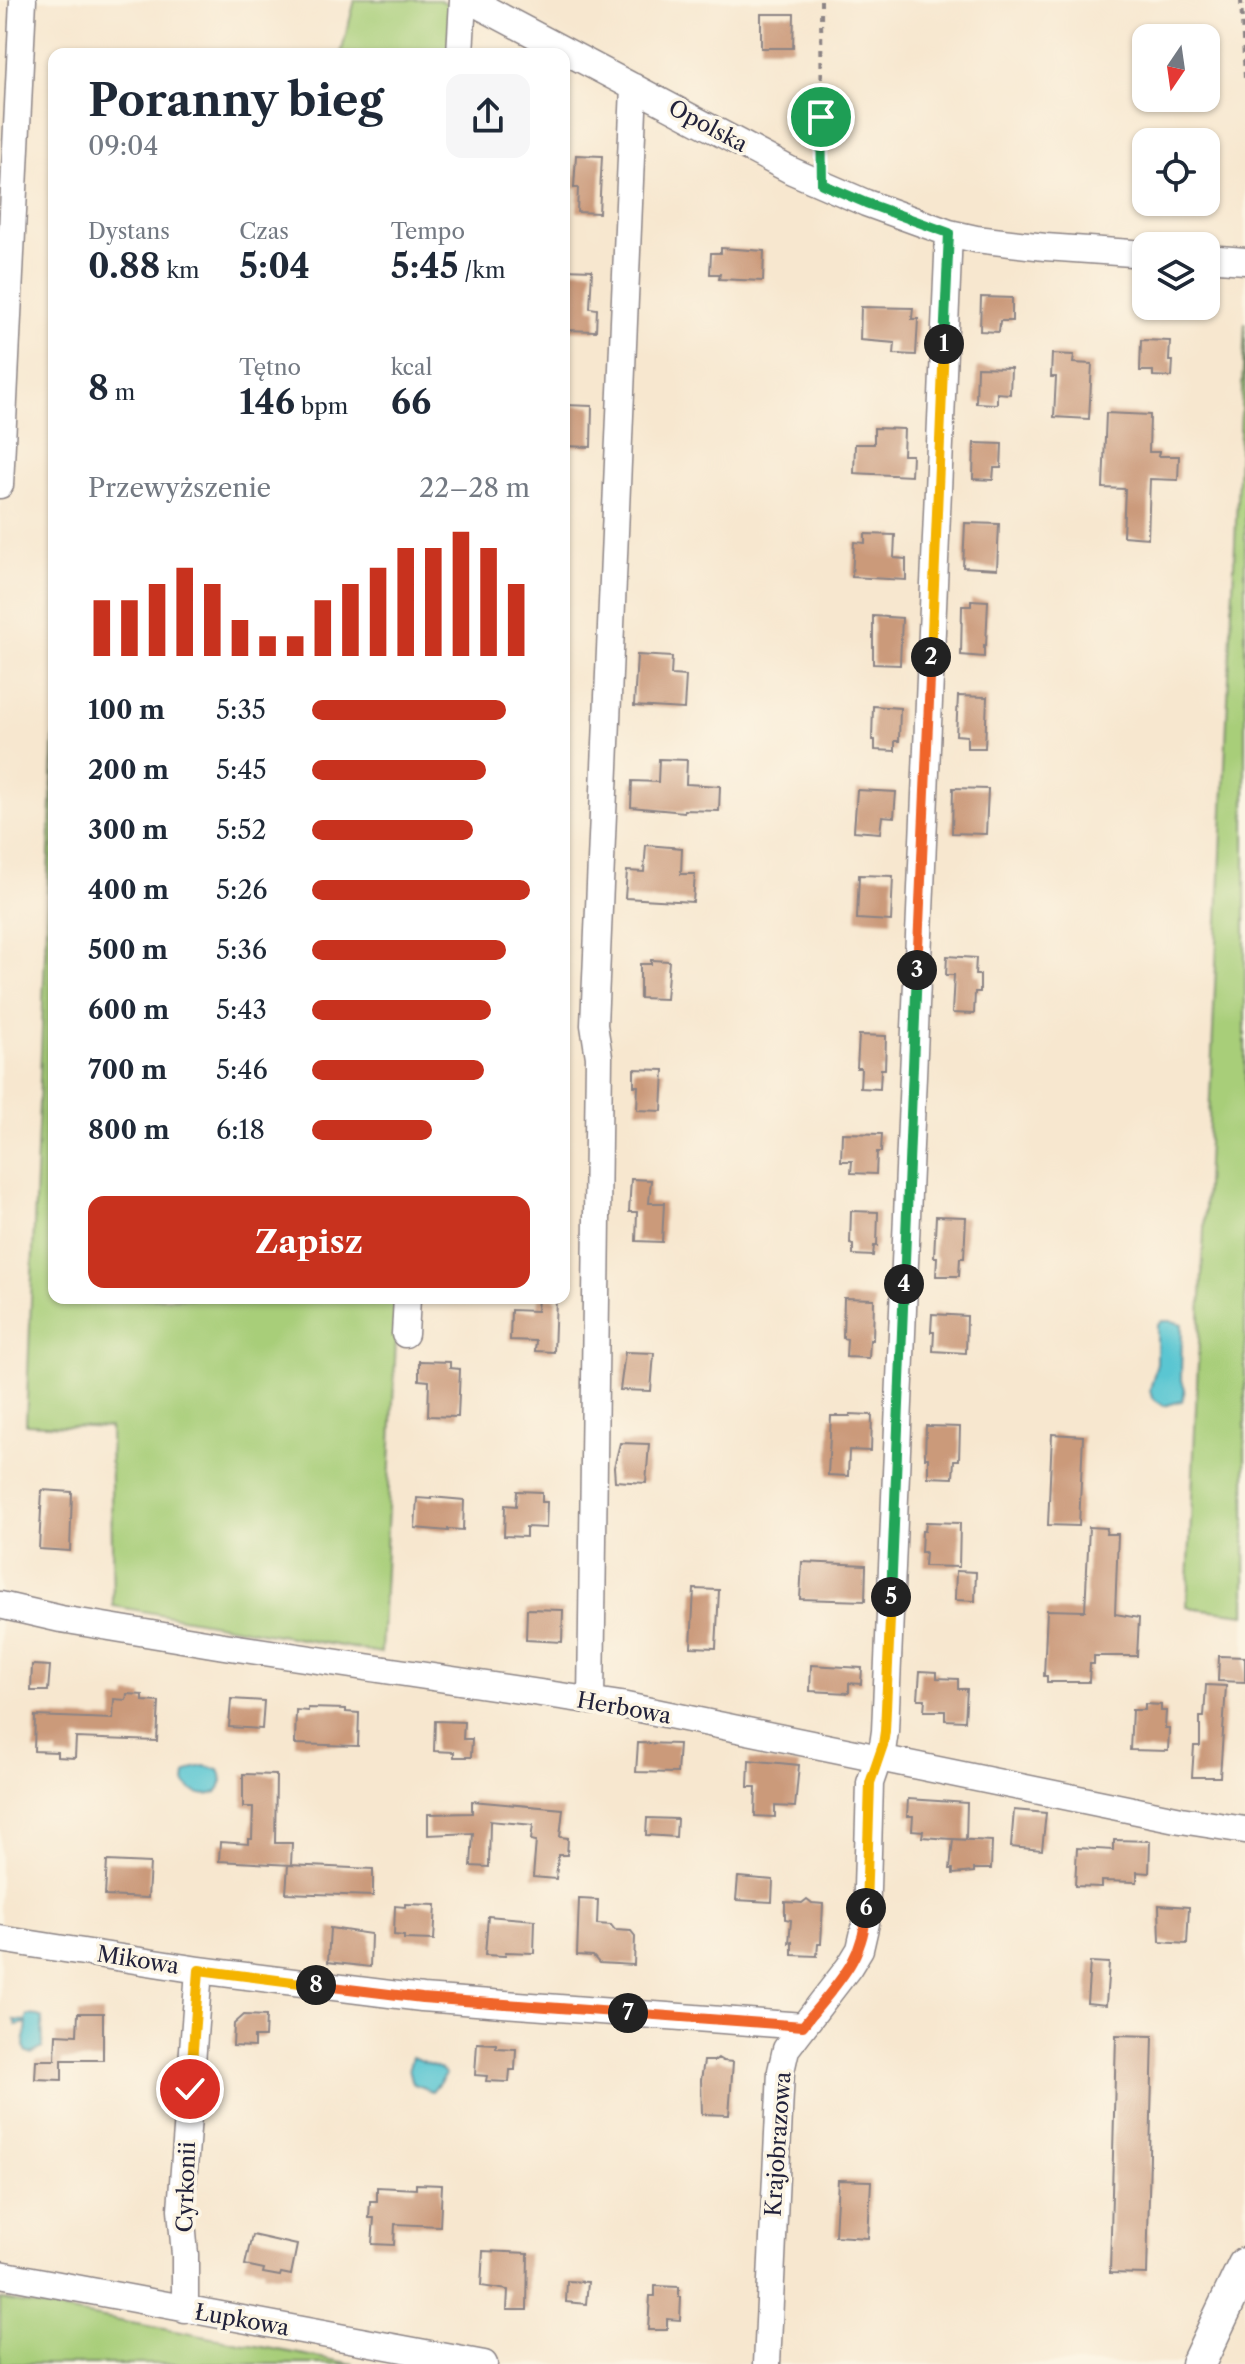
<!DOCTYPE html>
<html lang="pl">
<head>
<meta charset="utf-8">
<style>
	:root { --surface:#fff; --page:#f6f6f7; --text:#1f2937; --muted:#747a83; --accent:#c8321e }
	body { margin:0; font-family:"Libre Caslon Text",serif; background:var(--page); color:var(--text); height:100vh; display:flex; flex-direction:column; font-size:30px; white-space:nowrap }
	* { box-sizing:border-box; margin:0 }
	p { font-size:26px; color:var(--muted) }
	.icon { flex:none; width:44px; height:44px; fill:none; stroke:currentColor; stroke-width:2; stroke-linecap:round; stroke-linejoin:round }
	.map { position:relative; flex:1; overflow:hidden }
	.panel { position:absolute; left:48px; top:48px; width:522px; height:1256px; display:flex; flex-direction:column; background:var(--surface); border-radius:16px; box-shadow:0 2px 6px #0004 }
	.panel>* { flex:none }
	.needle { width:52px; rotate:193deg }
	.fabs { position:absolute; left:1132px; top:24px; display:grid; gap:16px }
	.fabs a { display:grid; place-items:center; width:88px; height:88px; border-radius:16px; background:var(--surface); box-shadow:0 2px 6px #0004; font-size:40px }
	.pin { position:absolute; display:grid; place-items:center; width:68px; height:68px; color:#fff; margin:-34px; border:4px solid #fff; border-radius:50%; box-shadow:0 2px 8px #0007 }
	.km { position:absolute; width:40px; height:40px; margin:-20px; border-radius:50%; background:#222; color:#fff; font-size:22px; line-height:40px; text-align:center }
	.round { display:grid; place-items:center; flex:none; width:84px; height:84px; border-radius:16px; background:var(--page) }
	.head { display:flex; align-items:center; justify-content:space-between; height:136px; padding:0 40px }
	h1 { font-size:44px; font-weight:800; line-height:60px }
	.stats { display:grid; grid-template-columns:repeat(3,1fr); gap:12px; height:136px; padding:8px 40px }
	.stats div { display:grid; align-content:center }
	.stats b { font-size:34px; font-weight:800 }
	.stats small { font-size:22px; font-weight:400 }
	.stats p { font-size:22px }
	.chart { height:224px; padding:16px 40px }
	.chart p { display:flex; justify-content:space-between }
	.chart svg { width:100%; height:144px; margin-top:8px; stroke:var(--accent); stroke-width:6 }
	.primary-button { display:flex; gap:16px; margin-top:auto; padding:16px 40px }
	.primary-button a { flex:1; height:92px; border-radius:16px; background:var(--accent); color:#fff; font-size:32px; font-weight:800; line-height:92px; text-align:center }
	ul { padding:0 40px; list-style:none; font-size:26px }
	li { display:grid; grid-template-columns:128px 96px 1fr; align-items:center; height:60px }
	li i { height:20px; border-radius:10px; background:var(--accent) }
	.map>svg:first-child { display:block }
</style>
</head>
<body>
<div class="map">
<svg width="1245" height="2364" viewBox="0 0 1245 2364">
	<rect width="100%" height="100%" fill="#fcf5e5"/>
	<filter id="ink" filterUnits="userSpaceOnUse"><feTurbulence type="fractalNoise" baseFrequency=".0125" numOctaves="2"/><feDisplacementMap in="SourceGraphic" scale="16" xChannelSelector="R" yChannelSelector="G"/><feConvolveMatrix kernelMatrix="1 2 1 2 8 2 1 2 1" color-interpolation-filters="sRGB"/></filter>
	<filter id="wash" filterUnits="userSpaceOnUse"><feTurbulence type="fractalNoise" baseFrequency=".006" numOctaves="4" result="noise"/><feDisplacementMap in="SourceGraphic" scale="32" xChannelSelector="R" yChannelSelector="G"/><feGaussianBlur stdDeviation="1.8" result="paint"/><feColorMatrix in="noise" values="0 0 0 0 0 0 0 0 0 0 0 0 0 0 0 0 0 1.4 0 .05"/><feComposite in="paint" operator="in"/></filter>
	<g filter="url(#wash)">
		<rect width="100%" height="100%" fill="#f7e7cf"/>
		<path fill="#a8ce79" stroke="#65785a" stroke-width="2" d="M355,0H440L450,5L449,54H341Z
			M1245,322V1614L1187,1607Z
			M54,732V1298H398L381,1653L113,1606L110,1428L26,1424Z
			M0,2299L354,2364H0Z"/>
		<path fill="#5ac6d2" stroke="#3e7486" stroke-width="2" d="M1162,1321H1172L1182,1324L1181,1377L1185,1389L1182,1401L1164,1406L1152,1398L1150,1390L1157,1363V1326Z
			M205,1766L219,1770C232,1795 199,1804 185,1783L186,1774L195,1768Z
			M28,2015L39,2016L42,2018L43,2048L32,2054L27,2052L24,2046L27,2023L16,2025L14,2020L26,2021Z
			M412,2057L439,2068L446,2074L432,2091L413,2084L409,2068Z"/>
		<g id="blocks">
			<path fill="#cb9a7a" d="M761,14H794L793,48H761Z
				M576,155L602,156L599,213L577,212L578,188H574Z
				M721,248L764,251L763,281L719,279L720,274H710L711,253H721Z
				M564,269L592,270L590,308L597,309L596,331L564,330Z
				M981,297L1012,298V321H1000L999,332L980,331Z
				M861,307L913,308L912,319H918L916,355L894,354L895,343L860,340Z
				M1141,340L1170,341L1169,361H1173L1172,377L1153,376V371H1140Z
				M1052,354L1074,355L1073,363L1092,364L1089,419L1054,417L1056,377H1051Z
				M977,367L1011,368L1010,394L997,393V404L976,403Z
				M564,405L592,406L591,447L564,446Z
				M1106,413L1150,415L1149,452H1159L1158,456H1179L1178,480L1150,479L1148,538L1123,536L1125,489L1103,488Z
				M874,428L904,429L903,455H912L911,476L854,473L855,444H874Z
				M974,443L1002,444L1001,468H994L993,480L973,479Z
				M965,523L999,524L997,569L963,567Z
				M865,534L895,535L894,558L906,559V580L852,577L854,542L865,543Z
				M971,600L988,601L986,645H984V657L961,655L962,606H971Z
				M873,616L902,618L900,665L873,664Z
				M637,655L672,657L671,675L686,676L684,709L634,706Z
				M958,696L987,697L985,748H967V736L956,735Z
				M873,706L900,708L899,741H895V751L875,750V740H872Z
				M659,759L687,760L686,784L720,786L719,811L684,810V812L631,807L632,781L658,782Z
				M953,788L988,789L986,834L952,833Z
				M857,790L896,792L894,817L882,816L880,833L854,831Z
				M646,845L682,848L681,874H695L693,902L625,898L627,871L644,872Z
				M859,875L893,876L891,921L857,919Z
				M947,956L976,958L975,975H980V992H975L974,1014L952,1013L954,975H946Z
				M651,960L669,961L666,999L640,998V964H651Z
				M859,1035L886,1036L885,1069H881L880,1089L860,1088L861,1068H857Z
				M634,1069L664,1070L662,1111L637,1110L638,1086H634Z
				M842,1133L882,1134L881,1152H877L876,1174L851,1173L852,1161H841Z
				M631,1179L651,1180L649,1203H664L662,1242L636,1241L637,1212H629Z
				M851,1211L878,1212L877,1246H874L873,1256L853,1255V1245L850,1244Z
				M936,1216L966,1217L964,1258H960L959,1276H936L937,1257H934Z
				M538,1298H556L554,1352L535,1351L536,1341L510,1340L511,1310L537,1311Z
				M844,1298L874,1299L873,1340H870L869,1358L846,1357L847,1339L843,1338Z
				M932,1314L967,1316L966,1353L933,1351L934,1332H931Z
				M625,1352L654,1353L651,1391L620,1390Z
				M419,1361L450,1362V1368L460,1369L458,1417L428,1416L429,1381L419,1380Z
				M850,1414L872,1415L871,1451L849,1450L848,1476L828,1475L831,1416H850Z
				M926,1426L960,1427L959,1460H954L953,1478L928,1477V1458H925Z
				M1052,1434L1083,1436L1079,1526L1048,1525Z
				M620,1443L649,1444L646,1483L615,1481L614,1467Z
				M42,1490L72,1492L70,1551L39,1549Z
				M517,1491L542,1492V1502H547L546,1528L526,1527V1537L504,1536L505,1505L516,1506Z
				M431,1497L464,1500L463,1530L448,1529V1531L415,1528L417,1498L431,1499Z
				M926,1522L960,1523L959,1567L924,1566L925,1552H921L922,1531H925Z
				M1089,1527L1107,1528L1106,1534H1118L1115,1614L1139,1618L1137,1656H1094V1664H1090L1089,1682H1047V1676H1044L1047,1610L1085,1611Z
				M802,1562L866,1565L865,1601L800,1599Z
				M956,1571L976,1572L975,1601L955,1600Z
				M694,1589L719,1590L716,1648L691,1647Z
				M527,1609L563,1610L562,1642L526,1640Z
				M1219,1656L1245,1657V1682L1218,1681Z
				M32,1665L50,1666L48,1691H31Z
				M811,1665L862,1668L861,1684L849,1683V1693L810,1691Z
				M920,1671L937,1672V1678L958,1679V1689H967L965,1721L945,1720V1711H924L925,1699H918Z
				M1206,1685L1226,1686L1220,1777H1192L1194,1746H1200V1717H1204Z
				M127,1694L143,1695V1701L159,1702L157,1741L76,1738L75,1758L57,1757V1752L34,1751L35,1716L113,1719L114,1699L126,1700Z
				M231,1699L264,1701L262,1729L229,1727Z
				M1145,1704L1161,1705V1711H1166L1165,1728H1169L1168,1751L1130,1750L1132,1710H1145Z
				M308,1708L346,1709V1712L359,1713L358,1746L295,1744L296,1710L308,1711Z
				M435,1721L464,1722L463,1739H472L471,1757H454V1752L434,1751Z
				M638,1743L679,1744L677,1773L636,1772Z
				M749,1760L799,1765L795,1807L775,1806V1817L755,1816L756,1787H748Z
				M243,1774L276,1775L275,1843H292L291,1865L219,1861L220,1842L249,1844V1839H252L253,1807H243Z
				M908,1799L967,1803L966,1840L922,1837L923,1831L912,1830L913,1816H907Z
				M472,1801L563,1809L560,1837L568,1838L567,1855H558L556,1879L533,1877L536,1841L531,1840L533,1825L490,1821L489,1867L471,1866L473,1833L428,1835V1814L472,1813Z
				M1014,1810L1046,1813L1042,1850L1011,1847Z
				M647,1818L677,1819L676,1837L646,1835Z
				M953,1839L992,1841L991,1869H974V1872L953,1874V1869H950Z
				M1114,1840L1150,1841L1149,1873L1137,1872V1882L1101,1881V1887L1075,1886L1077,1848L1114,1850Z
				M107,1861L150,1863L148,1898L105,1896Z
				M288,1865L373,1869V1896L286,1893Z
				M738,1877L773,1880L772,1902L736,1900Z
				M579,1899L598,1900L597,1924L611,1925L615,1930L631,1931L635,1936L634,1965L599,1963L593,1956L577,1955Z
				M807,1899L812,1903L823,1904L821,1944H818L817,1956L792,1955V1942L789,1943L791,1920L785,1919V1902L802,1903Z
				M405,1904L436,1905L434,1940L404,1939V1936L394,1935L395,1906L405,1907Z
				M1159,1905L1189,1907L1187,1944L1160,1942Z
				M488,1916L535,1920L534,1953L506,1952L505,1956L485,1955Z
				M330,1928L371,1934L370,1967L328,1962Z
				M1090,1962L1109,1963L1106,2005L1087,2003Z
				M78,2013H103V2060H62V2080L35,2079L36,2060H55L56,2034L77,2035Z
				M244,2015L266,2016L265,2037H254V2047L233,2046L234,2024Z
				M1116,2035L1153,2036L1147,2274L1110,2273Z
				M477,2043L496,2044V2048L516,2049L515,2070H510L509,2082L486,2081L487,2076L475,2075Z
				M718,2058L723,2061L733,2062L729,2115L702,2114L701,2080L704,2061H714Z
				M838,2180L871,2181L868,2238L835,2236Z
				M416,2184L442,2185L440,2226L395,2224L394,2245L372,2244L374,2218H369L370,2201H377V2187L416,2189Z
				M252,2235L297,2245L291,2275L281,2273L280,2276L263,2273L264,2269L245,2265Z
				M483,2251L528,2253L527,2310H507L508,2290L481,2286Z
				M567,2281L588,2282L586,2304L566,2302Z
				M655,2286L679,2287V2297H681L680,2320L667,2319V2330H648L650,2296H655Z"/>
		</g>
	</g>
	<g filter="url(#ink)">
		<use href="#blocks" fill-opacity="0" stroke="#8c8485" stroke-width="2"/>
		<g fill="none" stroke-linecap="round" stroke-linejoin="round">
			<g stroke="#8c8485" stroke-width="29">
				<path id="minor" d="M469,0L792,171L866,203L949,233L976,239L1045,247L1146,254
					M460,54L463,0
					M1206,258L1245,261
					M0,485L23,0
					M405,1334L407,1298
					M0,1605L61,1619L224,1646L621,1705L1181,1820L1245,1830
					M591,1701L599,1057L594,1025L634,87
					M0,1939L199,1970L422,1998L803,2026
					M0,2274L484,2364
					M185,2310V2255L181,2209L199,1970
					M767,2364L781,2071L786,2049L849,1967L860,1949L866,1923L870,1783L883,1745L885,1731L949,233"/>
			</g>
			<g stroke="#8c8485" stroke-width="37">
				<path id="major" d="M1198,2364L1245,2265"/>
			</g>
			<path stroke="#8c8485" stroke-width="4" stroke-dasharray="6 6" stroke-linecap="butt" d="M821,0L822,161
				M1241,0L1245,79"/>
			<use href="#minor" stroke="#fff" stroke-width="26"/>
			<use href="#major" stroke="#fff" stroke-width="34"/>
		</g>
	</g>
	<g fill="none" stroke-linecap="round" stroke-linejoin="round" filter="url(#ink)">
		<g stroke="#fff" stroke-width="16">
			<path id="split-1" d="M821,117L822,184L866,203L949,233L944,344"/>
		</g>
		<g stroke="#fff" stroke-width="16">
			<path id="split-2" d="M931,657L944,344"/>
		</g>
		<g stroke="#fff" stroke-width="16">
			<path id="split-3" d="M917,970L931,657"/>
		</g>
		<g stroke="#fff" stroke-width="16">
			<path id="split-4" d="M904,1284L917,970"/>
		</g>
		<g stroke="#fff" stroke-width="16">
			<path id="split-5" d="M891,1597L904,1284"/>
		</g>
		<g stroke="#fff" stroke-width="16">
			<path id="split-6" d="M866,1908L870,1783L883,1745L885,1731L891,1597"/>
		</g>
		<g stroke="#fff" stroke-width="16">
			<path id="split-7" d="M628,2013L803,2026C833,1987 866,1960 866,1908"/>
		</g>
		<g stroke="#fff" stroke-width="16">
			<path id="split-8" d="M316,1985L422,1998L628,2013"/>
		</g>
		<g stroke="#fff" stroke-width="16">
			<path id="split-9" d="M190,2089L199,1970L316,1985"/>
		</g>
		<use href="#split-1" stroke="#22a559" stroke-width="10"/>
		<use href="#split-2" stroke="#f5b400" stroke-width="10"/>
		<use href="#split-3" stroke="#f0652b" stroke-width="10"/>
		<use href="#split-4" stroke="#22a559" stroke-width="10"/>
		<use href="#split-5" stroke="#22a559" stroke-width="10"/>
		<use href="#split-6" stroke="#f5b400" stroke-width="10"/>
		<use href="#split-7" stroke="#f0652b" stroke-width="10"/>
		<use href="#split-8" stroke="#f0652b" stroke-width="10"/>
		<use href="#split-9" stroke="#f5b400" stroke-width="10"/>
	</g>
	<g text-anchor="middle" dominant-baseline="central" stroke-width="7" stroke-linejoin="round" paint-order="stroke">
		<g font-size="22" fill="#22223b" stroke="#fcf5e5">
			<text transform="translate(708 126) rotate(28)">Opolska</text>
			<text transform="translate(624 1708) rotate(10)">Herbowa</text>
			<text transform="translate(138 1960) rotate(9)">Mikowa</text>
			<text transform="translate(778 2144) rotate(-86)">Krajobrazowa</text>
			<text transform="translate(186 2187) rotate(-88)">Cyrkonii</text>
			<text transform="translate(242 2320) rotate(10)">Łupkowa</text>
		</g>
	</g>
</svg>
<div class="fabs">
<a><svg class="needle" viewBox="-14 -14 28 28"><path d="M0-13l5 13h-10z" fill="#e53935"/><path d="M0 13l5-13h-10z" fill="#747a83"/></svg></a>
<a><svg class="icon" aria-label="locate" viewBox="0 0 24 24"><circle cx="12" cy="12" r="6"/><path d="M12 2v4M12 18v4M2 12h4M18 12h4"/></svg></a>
<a><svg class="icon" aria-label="layers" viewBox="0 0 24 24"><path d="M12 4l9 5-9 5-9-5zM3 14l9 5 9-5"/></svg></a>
</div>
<div class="pin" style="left:821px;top:117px;background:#1e9e55"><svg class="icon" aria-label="arrive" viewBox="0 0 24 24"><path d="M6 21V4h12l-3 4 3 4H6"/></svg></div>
<div class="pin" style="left:190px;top:2089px;background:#d93025"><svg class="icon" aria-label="check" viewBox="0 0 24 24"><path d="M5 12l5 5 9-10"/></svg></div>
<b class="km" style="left:944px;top:344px">1</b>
<b class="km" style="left:931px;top:657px">2</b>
<b class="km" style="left:917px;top:970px">3</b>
<b class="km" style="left:904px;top:1284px">4</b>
<b class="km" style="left:891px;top:1597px">5</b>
<b class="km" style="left:866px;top:1908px">6</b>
<b class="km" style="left:628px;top:2013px">7</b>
<b class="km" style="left:316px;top:1985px">8</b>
<section class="panel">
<div class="head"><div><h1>Poranny bieg</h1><p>09:04</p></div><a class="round"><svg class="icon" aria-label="share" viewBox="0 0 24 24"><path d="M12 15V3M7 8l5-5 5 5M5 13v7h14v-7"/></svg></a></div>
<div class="stats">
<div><p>Dystans</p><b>0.88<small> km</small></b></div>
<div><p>Czas</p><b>5:04</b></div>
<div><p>Tempo</p><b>5:45<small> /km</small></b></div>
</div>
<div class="stats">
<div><b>8<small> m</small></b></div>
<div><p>Tętno</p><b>146<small> bpm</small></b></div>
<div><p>kcal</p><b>66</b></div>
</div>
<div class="chart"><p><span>Przewyższenie</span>22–28 m</p>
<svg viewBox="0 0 160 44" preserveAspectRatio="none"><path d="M5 44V27M15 44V27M25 44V22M35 44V17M45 44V22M55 44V33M65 44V38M75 44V38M85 44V27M95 44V22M105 44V17M115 44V11M125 44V11M135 44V6M145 44V11M155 44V22"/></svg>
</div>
<ul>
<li><b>100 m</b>5:35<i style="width:89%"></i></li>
<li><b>200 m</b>5:45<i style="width:80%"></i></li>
<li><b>300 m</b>5:52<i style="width:74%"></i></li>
<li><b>400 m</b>5:26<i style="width:100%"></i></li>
<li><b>500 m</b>5:36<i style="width:89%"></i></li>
<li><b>600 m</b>5:43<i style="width:82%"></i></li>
<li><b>700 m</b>5:46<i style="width:79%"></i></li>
<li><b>800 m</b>6:18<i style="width:55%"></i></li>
</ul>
<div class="primary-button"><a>Zapisz</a></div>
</section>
</div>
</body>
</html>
